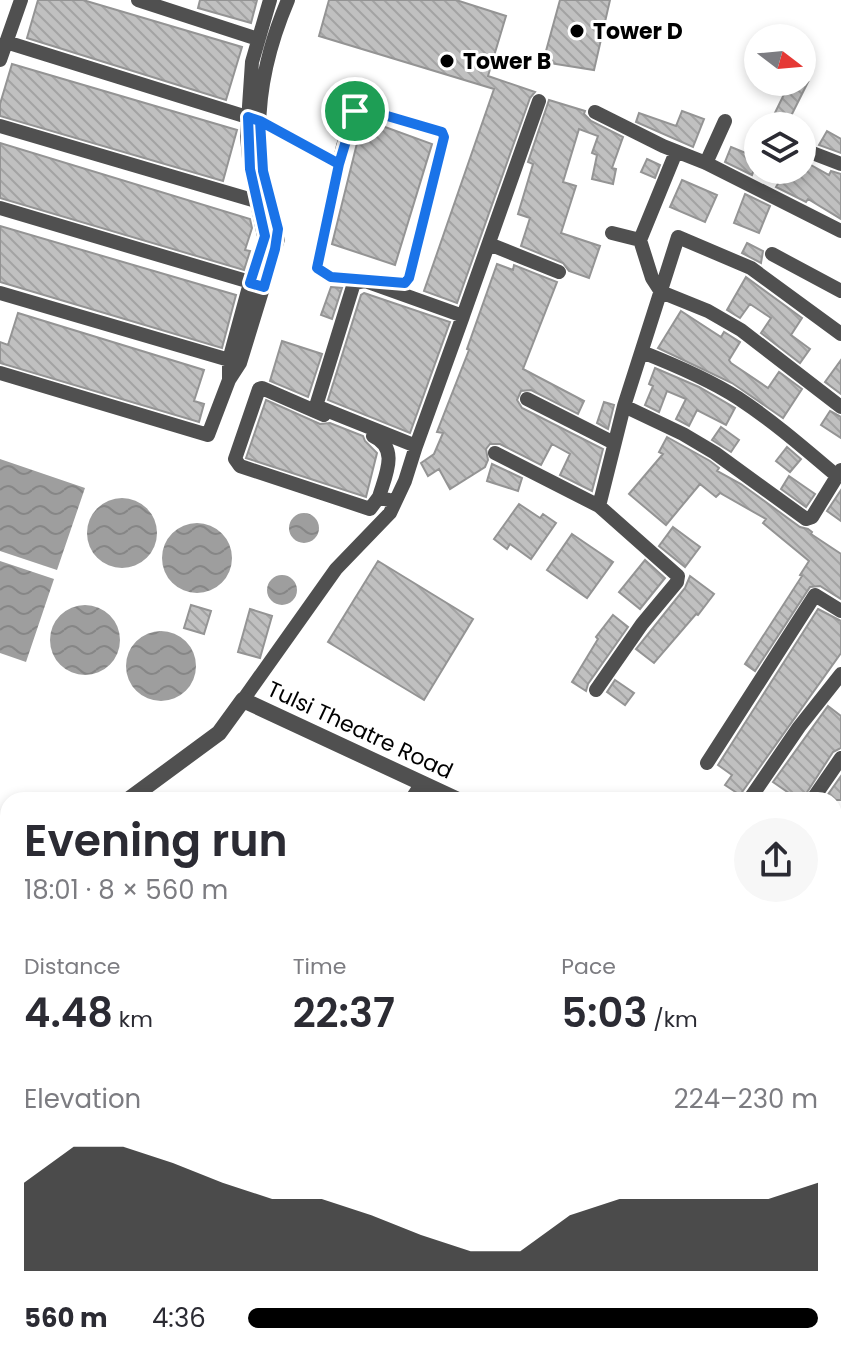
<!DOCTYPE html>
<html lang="en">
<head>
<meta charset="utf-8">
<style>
	:root { --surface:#fff; --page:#f7f7f7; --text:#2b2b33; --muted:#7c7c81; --accent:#000 }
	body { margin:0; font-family:Poppins,sans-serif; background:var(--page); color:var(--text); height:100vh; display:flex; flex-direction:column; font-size:30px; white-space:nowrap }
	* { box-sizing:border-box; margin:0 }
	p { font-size:26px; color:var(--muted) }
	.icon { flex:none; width:44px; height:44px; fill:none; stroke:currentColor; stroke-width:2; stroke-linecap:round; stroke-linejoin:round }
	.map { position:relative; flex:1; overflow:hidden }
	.drawer { position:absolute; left:0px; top:792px; width:842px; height:572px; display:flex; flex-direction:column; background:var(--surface); border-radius:24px 24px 0 0; box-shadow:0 4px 12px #0003 }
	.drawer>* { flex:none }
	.needle { width:52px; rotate:106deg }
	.fabs { position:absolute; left:744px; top:24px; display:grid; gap:16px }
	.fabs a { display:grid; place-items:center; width:72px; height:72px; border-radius:50%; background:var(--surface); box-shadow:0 4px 12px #0003; font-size:40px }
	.pin { position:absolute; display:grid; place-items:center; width:68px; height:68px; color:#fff; margin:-34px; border:4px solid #fff; border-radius:50%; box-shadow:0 2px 8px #0007 }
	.round { display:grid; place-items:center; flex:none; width:84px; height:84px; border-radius:42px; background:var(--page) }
	.summary { display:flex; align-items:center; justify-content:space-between; height:136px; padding:0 24px }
	h1 { font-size:44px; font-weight:600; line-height:60px }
	.metrics { display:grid; grid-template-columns:repeat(3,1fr); gap:12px; height:136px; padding:8px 24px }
	.metrics div { display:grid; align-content:center }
	.metrics b { font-size:40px; font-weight:600 }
	.metrics small { font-size:22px; font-weight:400 }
	.metrics p { font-size:22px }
	.chart { height:224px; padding:16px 24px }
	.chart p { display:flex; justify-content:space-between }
	.chart svg { width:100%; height:144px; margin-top:8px; fill:var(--accent); opacity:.7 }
	ul { padding:0 24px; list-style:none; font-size:26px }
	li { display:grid; grid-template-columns:128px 96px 1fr; align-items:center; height:60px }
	li i { height:20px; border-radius:10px; background:var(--accent) }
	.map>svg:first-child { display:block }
</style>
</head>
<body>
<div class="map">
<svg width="841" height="1364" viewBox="0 0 841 1364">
	<defs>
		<pattern id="grass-tufts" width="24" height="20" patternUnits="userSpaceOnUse" patternTransform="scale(2)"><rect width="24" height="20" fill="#d7d7d7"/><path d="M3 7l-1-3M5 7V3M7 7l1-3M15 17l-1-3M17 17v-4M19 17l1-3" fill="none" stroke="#b7b7b7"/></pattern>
		<pattern id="water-waves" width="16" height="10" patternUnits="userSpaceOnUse" patternTransform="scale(2)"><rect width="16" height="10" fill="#9e9e9e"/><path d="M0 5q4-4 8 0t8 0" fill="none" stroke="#868686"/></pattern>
		<pattern id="building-back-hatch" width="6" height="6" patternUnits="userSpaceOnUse" patternTransform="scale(2)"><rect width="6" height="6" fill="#c0c0c0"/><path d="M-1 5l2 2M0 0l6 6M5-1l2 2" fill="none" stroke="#a3a3a3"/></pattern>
	</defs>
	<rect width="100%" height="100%" fill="#fff"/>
	<path fill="url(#grass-tufts)" d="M0,1083L8,1088V1356H34L30,1364H0Z"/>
	<path fill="url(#water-waves)" d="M0,459L85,488L57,570L0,551Z
		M87 533a35 35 0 1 1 70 0a35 35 0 1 1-70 0Z
		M289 528a15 15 0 1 1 30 0a15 15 0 1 1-30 0Z
		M162 558a35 35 0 1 1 70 0a35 35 0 1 1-70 0Z
		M0,561L54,579L26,662L0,653Z
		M267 590a15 15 0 1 1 30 0a15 15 0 1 1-30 0Z
		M50 640a35 35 0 1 1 70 0a35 35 0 1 1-70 0Z
		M126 666a35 35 0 1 1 70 0a35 35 0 1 1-70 0Z"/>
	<path fill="url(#building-back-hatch)" stroke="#949494" stroke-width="2" d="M38,0H83L242,47L226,100L27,38Z
		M200,0H257L251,23L198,8Z
		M329,0H456L506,16L488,76L535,92L530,98L457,303L424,291L494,89L319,36Z
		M560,0H610L594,70L543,62Z
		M12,64L237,130L223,181L0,116V104Z
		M790,82H808L786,126H777L770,123Z
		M549,100L585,111L584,114L591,121L623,137L612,168L616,169L613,184L592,179L597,155L592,153L598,136L579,129L563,182L576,186L561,233L600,246L589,278L569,271L563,263L521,246L530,218L518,214L533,164L528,162Z
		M682,111L704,119L693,147L636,122L639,113L676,126Z
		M363,119L432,144L395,265L332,244Z
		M827,131L841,139V153L819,145Z
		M0,143L250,219L252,228L245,250L250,251L244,270L0,198Z
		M731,147L758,158L752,175L725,162Z
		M647,159L660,165L655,178L641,172Z
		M802,160L829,175L831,171L841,174V219L808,199L806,202L776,187L786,170H802Z
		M682,180L717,195L705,222L670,207Z
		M745,194L770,206L759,233L734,223Z
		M0,226L236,295L222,348L0,282Z
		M747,243L763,251L761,263L742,253Z
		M497,264L513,270L514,265L557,282L523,369L584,401L578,414L531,390L521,391L517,400L522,408L603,449L592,491L560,475L570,454L552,444L541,465L500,444H490L486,449L488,460L485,467L450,489L439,469L428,476L421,463L434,454L443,433L437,432L469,350L467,349Z
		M746,277L802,318L791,335L810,349L800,363L761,333L771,318L750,304L740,318L727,310Z
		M331,287L342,288L332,319L321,315Z
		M364,293L450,322L410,433L328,400L361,295Z
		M681,311L721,337L724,332L740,342L729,360L731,363L768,388L779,372L802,389L783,418L732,383L658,348Z
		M18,313L204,370L194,401L204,404L199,422L0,363V342L8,345Z
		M282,341L322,354L308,397L270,381Z
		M841,360V394L825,382Z
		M655,368L699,387L735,408L726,425L697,410L689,426L676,419L686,399L667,391L659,412L645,405L653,386L649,384Z
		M266,400L320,424L330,423L363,436L365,441L377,453L366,497L246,458Z
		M604,402L614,405L608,429L597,423Z
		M830,411L841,417V438L821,425Z
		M721,427L739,440L731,452L712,440Z
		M667,437L710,461L719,468L717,471L741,484L800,527L808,529L812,532L811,534L841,554V599L820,586L810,587L755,671L745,664L802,576L800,575L809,561L763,523L766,519L720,493L716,497L700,484L666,525L629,494L663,454L659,452Z
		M787,447L801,459L790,472L776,461Z
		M492,464L522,478L518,491L487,481Z
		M789,476L815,494L806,507L781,489Z
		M841,490V521L827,511Z
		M519,504L540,518L543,514L556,523L531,559L510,544L507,549L494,539Z
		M673,527L700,547L685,567L659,546Z
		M572,534L613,562L587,598L547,570Z
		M645,560L665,578L640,609L619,592Z
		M378,561L473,619L424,700L328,642Z
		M690,576L714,594L698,615L696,614L654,663L636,649L685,588Z
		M191,605L211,611L204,634L184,628Z
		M250,609L272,616L260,658L238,652Z
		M818,609L841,621V653L740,795L725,785L732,775L718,765Z
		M613,615L628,627L588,684L586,691L572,682L598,639L596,637Z
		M615,680L634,693L625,705L607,692Z
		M828,706L841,716V748L833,752L802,800H799L773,782Z
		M841,776V800H824Z"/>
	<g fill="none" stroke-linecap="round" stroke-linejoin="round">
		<g stroke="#dbdbdb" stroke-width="26">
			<path id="trunk" d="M0,963L8,968
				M0,989L8,994
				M725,1356L741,1364
				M781,1356L795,1364"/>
		</g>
		<path stroke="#505050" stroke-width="14" d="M138,0L258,39
			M6,42L260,121L339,164
			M0,60L21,0
			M360,108L442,132L444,137L409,278L405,283L331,277L317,268L343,146L355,111Z
			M595,112L663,146L706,163L841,231
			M0,126L256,201
			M802,149L841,164
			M706,163L725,121
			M0,208L260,285
			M612,233L640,240L652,278L661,292L708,311L741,330L841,407
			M640,240L676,152
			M489,244L559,272
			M772,254L841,291
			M0,293L236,362
			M642,352C675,365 708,379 738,398C773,421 805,449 837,476
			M0,373L208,435L229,380L240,363L278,239V229C273,210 265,189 262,169C253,110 265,54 288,0
			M229,379V360L250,283L265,241L250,169L247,136L252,62L270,0
			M527,399L614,443
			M624,406L683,434L715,453L806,519L812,517L841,470
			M324,415L262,388L259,389L235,459L240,466L370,509L379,497L395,502
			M373,436C400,448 385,476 379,497
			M416,446L463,316
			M495,453L599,506L678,576L677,582L642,624L596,690
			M599,506L624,406L678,237L751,268L841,334
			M243,700L336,569L390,513L405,481L416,446L316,406L354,283L365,281L463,316L539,101
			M707,763L815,595L841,611
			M411,800L422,783
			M749,800L799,727L841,674
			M812,800L841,758
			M834,850L841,841
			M834,957L841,946
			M133,1364L137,1356
			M268,1364L273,1356
			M411,1364L416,1356"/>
		<path stroke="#505050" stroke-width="16" d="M128,800L219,733L243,700L458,800
			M0,934L8,939
			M834,989L841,993
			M0,1013L8,1018
			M670,1356L686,1364
			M828,1356L841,1363
			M351,1364L355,1356"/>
		<use href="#trunk" stroke="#000" stroke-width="22"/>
		<g stroke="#000" stroke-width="7">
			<path id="rail" d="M0,978L8,983
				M752,1356L766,1364"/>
		</g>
		<use href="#rail" stroke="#fff" stroke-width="4" stroke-dasharray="12" stroke-linecap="butt"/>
	</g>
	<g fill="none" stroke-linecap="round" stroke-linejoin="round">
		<g stroke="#fff" stroke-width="16">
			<path id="route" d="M355,111L339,164L260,121L248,117L250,169L265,236L250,283L264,287L275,249L278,229L263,171L260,121L339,164L317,268L331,277L405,283L409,278L444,137L442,132L360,108L355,111"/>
		</g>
		<use href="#route" stroke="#1a73e8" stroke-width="10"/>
	</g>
	<g fill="#000" stroke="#fff" stroke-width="3">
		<circle cx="577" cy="31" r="8"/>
		<circle cx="447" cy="61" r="8"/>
	</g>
	<g text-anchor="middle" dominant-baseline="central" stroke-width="6" stroke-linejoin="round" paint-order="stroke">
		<g font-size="22" font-weight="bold" fill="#000" stroke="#fff" text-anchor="start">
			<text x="593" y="31">Tower D</text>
			<text x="463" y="61">Tower B</text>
		</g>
		<g font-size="22" fill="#000" stroke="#fff">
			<text transform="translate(360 730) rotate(25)">Tulsi Theatre Road</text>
		</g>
	</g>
</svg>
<div class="fabs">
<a><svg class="needle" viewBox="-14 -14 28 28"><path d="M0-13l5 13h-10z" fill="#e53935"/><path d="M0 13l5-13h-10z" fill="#7c7c81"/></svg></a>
<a><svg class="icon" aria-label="layers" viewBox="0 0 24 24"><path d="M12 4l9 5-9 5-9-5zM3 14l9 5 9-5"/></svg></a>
</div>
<div class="pin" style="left:355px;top:111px;background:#1e9e55"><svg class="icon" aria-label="arrive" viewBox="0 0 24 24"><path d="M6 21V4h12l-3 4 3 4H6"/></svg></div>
<section class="drawer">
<div class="summary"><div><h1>Evening run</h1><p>18:01 · 8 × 560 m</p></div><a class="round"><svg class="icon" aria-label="share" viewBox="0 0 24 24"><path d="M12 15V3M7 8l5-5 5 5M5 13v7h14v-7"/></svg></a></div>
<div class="metrics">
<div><p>Distance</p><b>4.48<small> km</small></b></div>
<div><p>Time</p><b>22:37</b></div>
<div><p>Pace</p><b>5:03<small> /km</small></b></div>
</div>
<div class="chart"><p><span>Elevation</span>224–230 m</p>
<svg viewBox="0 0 160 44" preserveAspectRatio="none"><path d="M0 44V17L10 6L20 6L30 11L40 17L50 22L60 22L70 27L80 33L90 38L100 38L110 27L120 22L130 22L140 22L150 22L160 17V44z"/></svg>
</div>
<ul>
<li><b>560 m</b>4:36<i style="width:100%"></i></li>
</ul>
</section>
</div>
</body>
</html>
